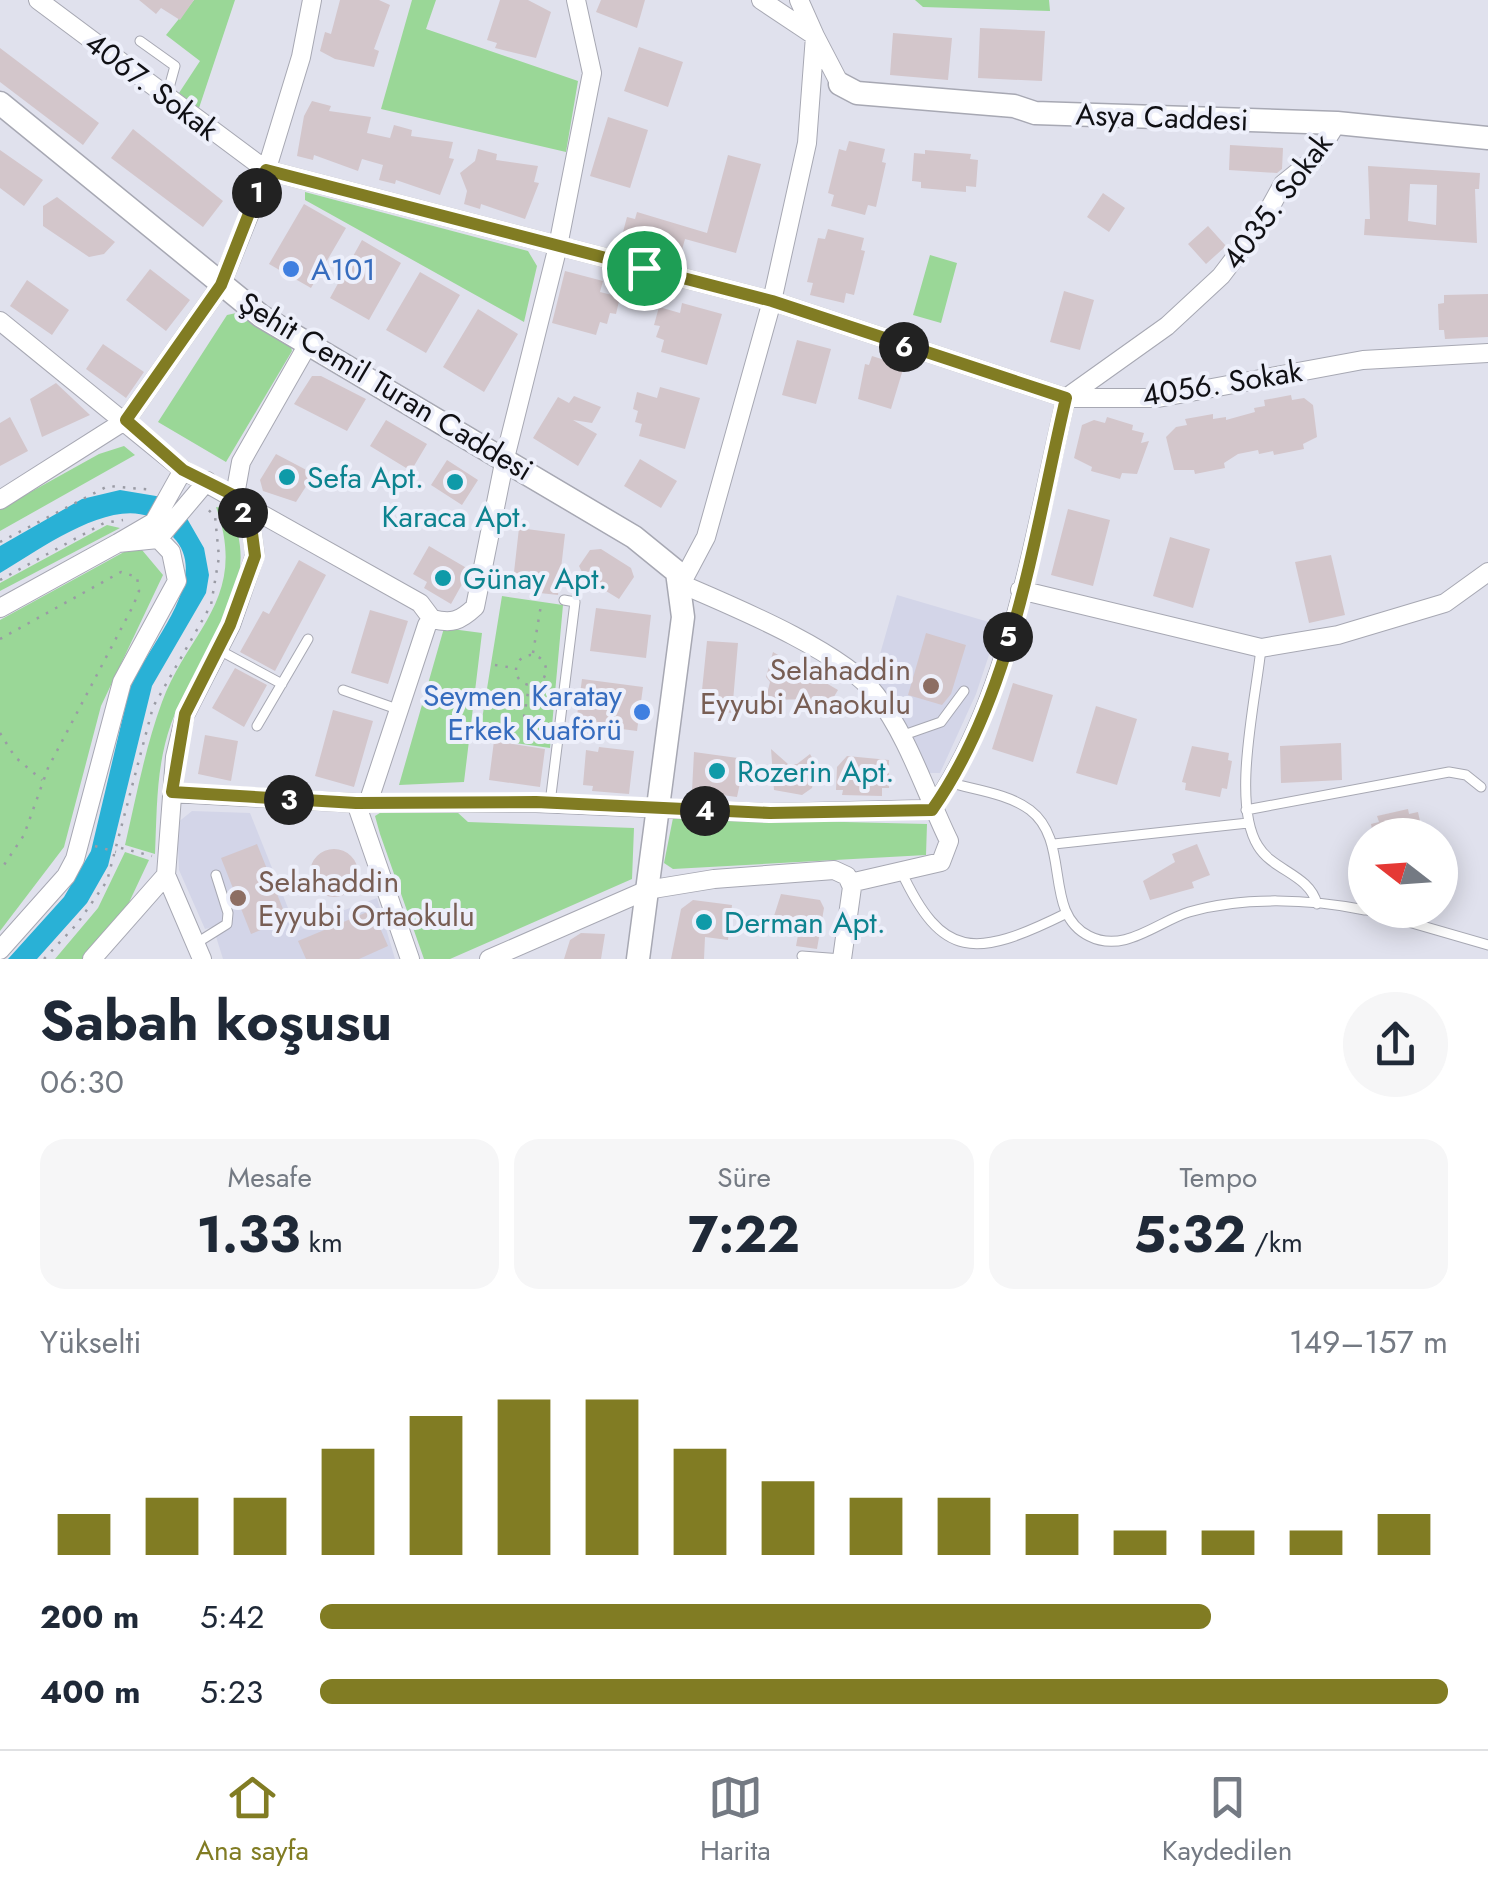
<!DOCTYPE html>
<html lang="tr">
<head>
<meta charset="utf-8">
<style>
	:root { --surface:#fff; --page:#f6f6f7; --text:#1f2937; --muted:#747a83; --line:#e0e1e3; --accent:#817c23 }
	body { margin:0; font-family:Jost,sans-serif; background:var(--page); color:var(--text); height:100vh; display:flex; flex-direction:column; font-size:38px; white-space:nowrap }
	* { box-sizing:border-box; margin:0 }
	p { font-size:32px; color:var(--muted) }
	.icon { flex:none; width:55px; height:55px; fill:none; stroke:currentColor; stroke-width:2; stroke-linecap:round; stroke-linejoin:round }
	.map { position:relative; height:959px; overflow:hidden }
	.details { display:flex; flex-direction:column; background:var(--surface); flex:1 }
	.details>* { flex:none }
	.needle { width:65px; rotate:287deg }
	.controls { position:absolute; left:1348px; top:818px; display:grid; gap:20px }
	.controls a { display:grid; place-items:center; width:110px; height:110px; border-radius:50%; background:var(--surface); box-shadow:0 5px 25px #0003; font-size:50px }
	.pin { position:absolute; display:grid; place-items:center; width:85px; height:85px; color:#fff; margin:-42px; border:5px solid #fff; border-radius:50%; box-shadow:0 2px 10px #0007 }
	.km { position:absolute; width:50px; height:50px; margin:-25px; border-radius:50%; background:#222; color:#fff; font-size:28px; line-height:50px; text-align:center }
	.round { display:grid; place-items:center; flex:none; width:105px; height:105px; border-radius:52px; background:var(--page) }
	.head { display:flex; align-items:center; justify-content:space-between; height:170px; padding:0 40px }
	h1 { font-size:55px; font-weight:700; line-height:75px }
	.metrics { display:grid; grid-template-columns:repeat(3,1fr); gap:15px; height:170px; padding:10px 40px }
	.metrics div { display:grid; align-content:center; border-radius:25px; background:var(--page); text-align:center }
	.metrics b { font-size:50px; font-weight:700 }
	.metrics small { font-size:28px; font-weight:400 }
	.metrics p { font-size:28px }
	.chart { height:280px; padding:20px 40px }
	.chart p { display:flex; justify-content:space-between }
	.chart svg { width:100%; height:180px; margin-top:10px; stroke:var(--accent); stroke-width:6 }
	ul { padding:0 40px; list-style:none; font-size:32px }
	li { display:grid; grid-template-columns:160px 120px 1fr; align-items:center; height:75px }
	li i { height:25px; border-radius:12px; background:var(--accent) }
	.menu { display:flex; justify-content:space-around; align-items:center; height:140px; border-top:2px solid var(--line); background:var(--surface); font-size:28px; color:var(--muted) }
	.menu a { display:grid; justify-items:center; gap:5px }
	.menu .current { color:var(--accent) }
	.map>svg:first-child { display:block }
</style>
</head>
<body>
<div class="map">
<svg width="1488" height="959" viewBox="0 0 1488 959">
	<rect width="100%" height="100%" fill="#e0e1ed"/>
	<path fill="#d3d5e8" d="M897,595L999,625L976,694L940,773H926L874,675Z
		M192,811L250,813L296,928L377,898L395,959H223L213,927L205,929L179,870L177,823Z"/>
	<path fill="#9ad797" d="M194,0H235L199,108L179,93L200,61L166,35Z
		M412,0H436L426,29L578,81L566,152L381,109Z
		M915,0H1049L1050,11L923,7Z
		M305,192L528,251L537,266L524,322L305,200Z
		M930,255L957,263L941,323L913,315Z
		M241,312L290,343L292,351L226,462L158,422L227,315Z
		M124,446L135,455L0,531V509L99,454Z
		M216,507L228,509C270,586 196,654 171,724C156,766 157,809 155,854L125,845C136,798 145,748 162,702C189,629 249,599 216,507Z
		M107,525L120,528L0,591V583Z
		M142,550L163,575L101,706L64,847L0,931V620L124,552Z
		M502,596L563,605L550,748L479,738Z
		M444,628L482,633L464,782L399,785Z
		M383,811L457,812L468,822L634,828L632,879L450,959H424L380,834L375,816Z
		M673,818L927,824L926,855L673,869L664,863Z
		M125,852L149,860L125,911L85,959H55L98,908Z"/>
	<path fill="#29b1d6" d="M120,490L162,497L150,517C107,499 38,551 0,573V546L82,499Z
		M185,515L204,548L209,575L206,593L152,686L108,866L87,903L37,959H8L64,897L91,851L129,691C145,647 214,579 173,537Z"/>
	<path fill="#d3c6cb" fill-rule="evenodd" d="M139,0H194L180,20L161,8L156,14Z
		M340,0H379L390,5L374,49L379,51L374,67L335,59L320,51L325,32L331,34Z
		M500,0H528L551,12L536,58L495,48L497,43L487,40Z
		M601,0H645L637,28L596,12Z
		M980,28L1045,31L1042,81L978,78Z
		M893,33L952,38L948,80L890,75Z
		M639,47L683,62L668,107L624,91Z
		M0,48L99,123L83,145L0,82Z
		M312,101L331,106L329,111L371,117L367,133L390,138L394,125L412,130L411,136L453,142L449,158L454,159L440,195L396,180L395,184L379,180L383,165L362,159L358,171L314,155L313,160L297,156L304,116Z
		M608,117L648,130L630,188L590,176Z
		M133,129L223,201L203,227L111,158Z
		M849,141L885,149L882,162L886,163L876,207L868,205L865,215L831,206L834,195L828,193L839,149L846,151Z
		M1230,145L1283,148L1282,169L1277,173L1229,170Z
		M478,149L497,154L496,160L538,166L534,182L539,183L525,219L481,204L480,209L464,204L467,191L460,173L475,161Z
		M0,150L43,180L24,206L0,188Z
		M925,150L971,154L970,159L978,160L976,187L966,186V192L921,188V182L912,181L914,153L925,154Z
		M728,155L761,164L736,253L685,239L678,264L619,247L627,217L635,219L637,212L707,233Z
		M1368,166L1480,173L1479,189H1475L1477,243L1364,235L1365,219H1370ZM1410,184L1437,185L1436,225L1408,221Z
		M1103,193L1125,208L1109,232L1087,217Z
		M57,197L115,242L104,254L89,257L43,226V206Z
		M304,204L346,228L311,288L269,264Z
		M1208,226L1226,246L1206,264L1188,244Z
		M828,229L864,238L861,250L865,251L854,295L846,293L844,303L810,295L813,283L807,282L818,238L825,239Z
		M362,240L401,263L369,320L330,298Z
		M150,269L190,300L166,331L126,300Z
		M565,271L603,281L600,292L620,297L616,314L610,313L607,324L600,322L596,335L552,323Z
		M420,272L460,295L426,353L386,330Z
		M27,280L69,310L52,335L10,306Z
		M1064,291L1094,300L1080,350L1050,342Z
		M1488,294V337L1445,339L1444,330H1439L1438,304L1444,303V295Z
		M682,303L722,314L707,365L661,352L664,340L656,337L660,326L654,325L659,307L680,313Z
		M478,309L518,334L484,392L443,367Z
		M797,340L831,349L816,404L782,395Z
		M103,344L144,372L126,398L86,369Z
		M872,356L904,366L891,409L858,399L865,364L869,365Z
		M312,376H321L366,399L347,431L294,404Z
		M56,383L90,415L42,437L30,399Z
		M660,387L700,398L685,449L639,436L642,424L635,422L638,411L633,409L637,392L657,398Z
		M1291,395L1292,400L1304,398L1313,405L1317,437L1303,444L1304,449L1274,455L1273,451L1259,454L1258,450L1238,454L1224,463L1225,468L1195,474L1194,470H1174L1166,437L1176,427L1187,425L1185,419L1213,414V419L1226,417V420L1255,412L1254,408L1265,406L1264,400Z
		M574,396L601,407L592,423L573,420L597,434L578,466L533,438L558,397L569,403Z
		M10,417L28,451L0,466V423Z
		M1107,417L1133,425L1132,430L1144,433L1141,443L1149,441L1137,474L1122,473L1120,479L1091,471L1092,467L1074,458L1082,425L1094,420L1105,423Z
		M386,420L427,444L411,471L370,446Z
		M276,454L314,474L296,502L263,491L260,480Z
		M640,459L677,481L661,508L624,486Z
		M447,460L478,480L462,505L431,485Z
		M1068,509L1110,520L1093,586L1051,575Z
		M519,528L565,534L558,595L512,590Z
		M1170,537L1210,549L1193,608L1153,596Z
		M429,546L470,570L451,604L424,588L427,582L413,574Z
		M601,549L631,568L634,577L619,599L585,578L579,566L590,550Z
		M1331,555L1345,615L1309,623L1295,562Z
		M299,560L326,575L275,671L240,652L263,611L269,614Z
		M596,608L651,615L646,658L590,651Z
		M370,610L408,621L388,684L351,673Z
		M926,633L966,645L951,694L942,705L908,695Z
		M707,641L738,643L732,713L700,710Z
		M773,652L838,690L832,700L821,705L809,699L772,700L767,694L770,682L766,677Z
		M235,668L267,685L244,727L212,708Z
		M582,679L643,687L637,731L576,723Z
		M1013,683L1053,695L1033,762L992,749Z
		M1096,706L1137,719L1117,785L1076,773Z
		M333,710L373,721L354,787L315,776Z
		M205,735L238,741L231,781L198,774Z
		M494,741L545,749L540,787L489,780Z
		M1341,743L1342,780L1281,783L1280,746Z
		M1192,746L1229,753L1228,760L1232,761L1227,789L1222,788L1220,797L1185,790L1186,783L1182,782Z
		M599,747L634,751L629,794L592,791L593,786L583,785L586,750L598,752Z
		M771,749L788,764H797L810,754L816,765L812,788L802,795L774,790Z
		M694,752L745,759L737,797L692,791Z
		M847,756L889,760V788H882V796L842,795L843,790H836L837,767Z
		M1408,809L1409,814L1418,812L1423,835H1373L1371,824L1379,822L1377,816Z
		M257,844L287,919L251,934L221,858Z
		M1197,844L1210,875L1192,882L1194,888L1150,900L1143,881L1175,862L1172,854Z
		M310 873a24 24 0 1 1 48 0a24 24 0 1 1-48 0Z
		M781,894L820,900L824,908L817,949L796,946L800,924L774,916Z
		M693,900L732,905L728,940L705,937L704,959H671L681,909Z
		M372,910L388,946L359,959H306L298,941Z
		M581,933L605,934L601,959H564L570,940Z"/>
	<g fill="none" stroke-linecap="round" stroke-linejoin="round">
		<g stroke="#a7a8b3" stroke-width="11">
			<path id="lane" d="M140,41L175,66L167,95
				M1261,648C1256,699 1231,803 1258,846C1273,871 1309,874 1317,904
				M219,650L282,684
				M343,690L397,709
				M257,726L308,639
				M901,736L941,722L964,691
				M951,783C976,790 1009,794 1030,810C1072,842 1042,913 1089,936C1124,954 1157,922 1189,912C1243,896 1311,899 1365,910
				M550,803L575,602L564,600
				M1246,810L1449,772L1466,775L1481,787
				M1054,844L1248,823
				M901,871C942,959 974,959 1065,914
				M1367,910L1488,945
				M195,944L227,924L228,913L216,875
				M802,956L842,959"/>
		</g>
		<g stroke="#a7a8b3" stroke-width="20">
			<path id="street" d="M38,0L266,170L772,301L1066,398H1158L1363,360L1488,353
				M761,0L815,36L840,84
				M799,0L815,36L807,143L772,301L706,537L681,584C732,606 844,652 876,695C909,738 926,794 949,841L941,862L850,883
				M0,321L183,470L420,603L432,619
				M183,470L154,522L118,543L158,539L207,481
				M0,500L126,420L221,285L264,178L301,57L312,0
				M1020,590L1261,648L1338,635L1445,603L1488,572
				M0,608L118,543
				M172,793L356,803H536L769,813L932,809C1012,696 1034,531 1066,398L1167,326L1221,276L1262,222L1283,184L1314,159L1337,123
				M356,803L410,959
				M368,803L427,625L432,619C452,624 460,621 475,607L505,458L558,246L592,73L576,0
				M0,950L66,876L75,859L122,682L177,581L171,552L148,528
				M92,959L166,875
				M202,959L166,875L175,757L185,715L231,625L255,555L252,533L235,495L241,462L307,346
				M489,959L647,890L714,879L834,870L847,876L852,887L842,959"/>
		</g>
		<g stroke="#a7a8b3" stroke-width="25">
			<path id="secondary" d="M840,84L857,93L1014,106L1035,113L1337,123L1488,138
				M0,103L261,316L634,537L677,572L683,617L638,959"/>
		</g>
		<path stroke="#9a9ba4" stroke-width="2.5" stroke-dasharray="2.5 8" stroke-linecap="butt" d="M0,542L108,486L154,490
			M0,580L104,523L123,520
			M0,639L121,572L137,577L139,591L133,606L48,768L24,835L0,871
			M533,653L541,605
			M516 670a15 15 0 1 1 30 0a15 15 0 1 1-30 0Z
			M495,665L514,668
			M524,717L529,686
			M0,733L15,757L42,780
			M95,846L116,852
			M121,848L152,856
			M44,959L77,924L107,881L153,707L211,605L219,557L215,516L204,506"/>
		<use href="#lane" stroke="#fff" stroke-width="9"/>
		<use href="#street" stroke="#fff" stroke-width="18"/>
		<use href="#secondary" stroke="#fff" stroke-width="22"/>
	</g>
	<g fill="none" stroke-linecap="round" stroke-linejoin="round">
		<g stroke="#fff" stroke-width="20">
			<path id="route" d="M266,170L772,301L1066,398C1034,534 1014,693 932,810L770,813L536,802L356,803L172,792L185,714L230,625L255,556L252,533L235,496L183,470L126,420L221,285Z"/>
		</g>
		<use href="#route" stroke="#817c23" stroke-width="12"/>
	</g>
	<g fill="#3f7fe0" stroke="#edeffa" stroke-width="4">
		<circle cx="291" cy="269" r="10"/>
		<circle cx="642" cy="712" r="10"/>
	</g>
	<g fill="#0f9aa8" stroke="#edeffa" stroke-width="4">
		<circle cx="287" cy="477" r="10"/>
		<circle cx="455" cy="482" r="10"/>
		<circle cx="443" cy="578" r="10"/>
		<circle cx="717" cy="771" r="10"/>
		<circle cx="704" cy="922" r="10"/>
	</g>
	<g fill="#8d6e63" stroke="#edeffa" stroke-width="4">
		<circle cx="931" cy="686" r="10"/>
		<circle cx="238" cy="898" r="10"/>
	</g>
	<g text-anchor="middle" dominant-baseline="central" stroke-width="8" stroke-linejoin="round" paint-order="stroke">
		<g font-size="30" fill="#101014" stroke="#edeffa">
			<text transform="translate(152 86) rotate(37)">4067. Sokak</text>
			<text transform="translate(1162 117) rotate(2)">Asya Caddesi</text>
			<text transform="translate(1277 201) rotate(-53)">4035. Sokak</text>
			<text transform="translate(1222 383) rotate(-9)">4056. Sokak</text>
			<text transform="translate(386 386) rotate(31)">Şehit Cemil Turan Caddesi</text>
		</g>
		<g font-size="30" fill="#366cbe" stroke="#edeffa" text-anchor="start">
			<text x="311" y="269">A101</text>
			<text x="622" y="695" text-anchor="end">Seymen Karatay<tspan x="622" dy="34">Erkek Kuaförü</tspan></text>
		</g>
		<g font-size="30" fill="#0d838f" stroke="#edeffa" text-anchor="start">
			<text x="307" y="477">Sefa Apt.</text>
			<text x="455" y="516" text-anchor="middle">Karaca Apt.</text>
			<text x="463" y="578">Günay Apt.</text>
			<text x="737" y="771">Rozerin Apt.</text>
			<text x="724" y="922">Derman Apt.</text>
		</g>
		<g font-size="30" fill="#785e54" stroke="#edeffa" text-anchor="end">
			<text x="911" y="669">Selahaddin<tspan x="911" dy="34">Eyyubi Anaokulu</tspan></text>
			<text x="258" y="881" text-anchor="start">Selahaddin<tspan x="258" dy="34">Eyyubi Ortaokulu</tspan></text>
		</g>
	</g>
</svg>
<div class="controls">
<a><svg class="needle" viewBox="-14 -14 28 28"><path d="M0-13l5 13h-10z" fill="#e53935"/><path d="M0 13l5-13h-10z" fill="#747a83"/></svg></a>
</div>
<div class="pin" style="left:644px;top:268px;background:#1e9e55"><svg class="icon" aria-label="arrive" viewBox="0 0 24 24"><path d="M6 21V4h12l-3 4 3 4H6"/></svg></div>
<b class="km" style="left:257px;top:193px">1</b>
<b class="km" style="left:243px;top:513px">2</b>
<b class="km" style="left:289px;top:800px">3</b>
<b class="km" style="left:705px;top:811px">4</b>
<b class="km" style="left:1008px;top:637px">5</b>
<b class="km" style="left:904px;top:347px">6</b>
</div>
<section class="details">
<div class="head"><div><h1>Sabah koşusu</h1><p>06:30</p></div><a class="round"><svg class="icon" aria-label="share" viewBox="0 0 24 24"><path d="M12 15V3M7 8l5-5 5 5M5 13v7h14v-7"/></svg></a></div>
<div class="metrics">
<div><p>Mesafe</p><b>1.33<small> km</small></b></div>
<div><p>Süre</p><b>7:22</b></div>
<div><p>Tempo</p><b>5:32<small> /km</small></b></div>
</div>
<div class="chart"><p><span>Yükselti</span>149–157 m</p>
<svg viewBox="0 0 160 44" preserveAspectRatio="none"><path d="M5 44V34M15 44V30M25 44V30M35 44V18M45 44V10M55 44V6M65 44V6M75 44V18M85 44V26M95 44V30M105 44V30M115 44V34M125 44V38M135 44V38M145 44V38M155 44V34"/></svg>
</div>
<ul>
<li><b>200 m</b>5:42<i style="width:79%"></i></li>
<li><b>400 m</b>5:23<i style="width:100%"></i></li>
</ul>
</section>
<nav class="menu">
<a class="current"><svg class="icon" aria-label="home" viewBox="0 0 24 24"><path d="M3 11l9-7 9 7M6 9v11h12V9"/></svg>Ana sayfa</a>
<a><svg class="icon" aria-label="map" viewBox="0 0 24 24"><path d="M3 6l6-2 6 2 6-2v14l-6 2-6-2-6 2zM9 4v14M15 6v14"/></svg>Harita</a>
<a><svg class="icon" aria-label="saved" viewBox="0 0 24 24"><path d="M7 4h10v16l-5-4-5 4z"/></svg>Kaydedilen</a>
</nav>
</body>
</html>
